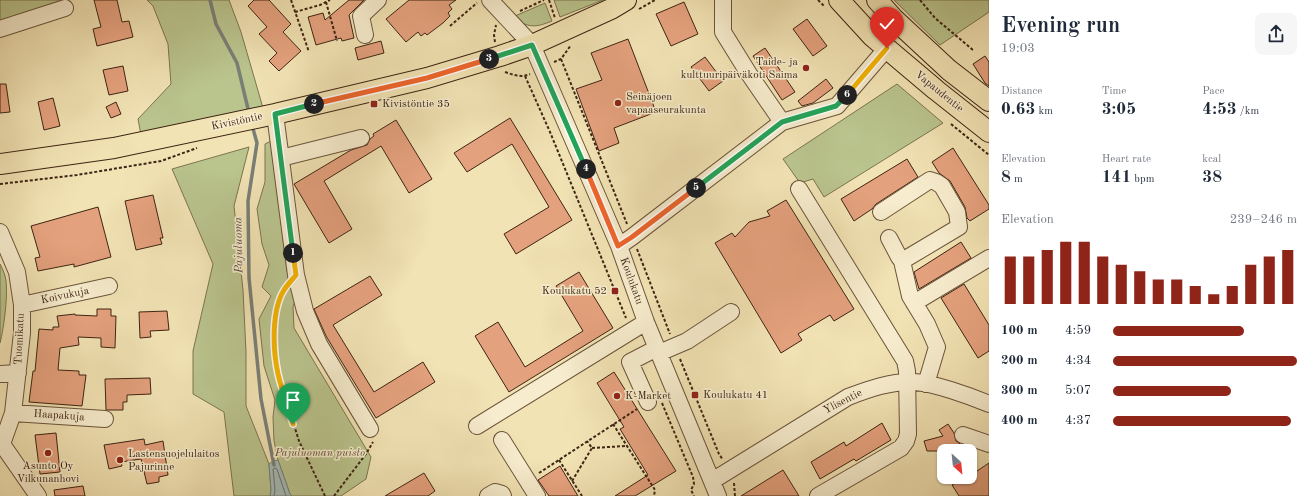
<!DOCTYPE html>
<html lang="en">
<head>
<meta charset="utf-8">
<style>
	:root { --surface:#fff; --page:#f6f6f7; --text:#1f2937; --muted:#747a83; --accent:#8f2418 }
	body { margin:0; font-family:"Old Standard TT",serif; background:var(--page); color:var(--text); height:100vh; display:flex; flex-direction:column; font-size:15px; white-space:nowrap }
	* { box-sizing:border-box; margin:0 }
	p { font-size:13px; color:var(--muted) }
	.icon { flex:none; width:22px; height:22px; fill:none; stroke:currentColor; stroke-width:2; stroke-linecap:round; stroke-linejoin:round }
	.map { position:relative; flex:1; overflow:hidden }
	.details { display:flex; flex-direction:column; background:var(--surface); width:320px }
	.details>* { flex:none }
	.needle { width:26px; rotate:153deg }
	.fabs { position:absolute; left:937px; top:444px; display:grid; gap:8px }
	.fabs a { display:grid; place-items:center; width:40px; height:40px; border-radius:8px; background:var(--surface); box-shadow:0 1px 3px #0004; font-size:20px }
	.pin { position:absolute; display:grid; place-items:center; width:34px; height:34px; color:#fff; margin:-41px -17px; border-radius:50% 50% 50% 0; rotate:-45deg; box-shadow:0 0 4px #0007 }
	.pin .icon { rotate:45deg }
	.km { position:absolute; width:20px; height:20px; margin:-10px; border-radius:50%; background:#222; color:#fff; font-size:11px; line-height:20px; text-align:center }
	.round { display:grid; place-items:center; flex:none; width:42px; height:42px; border-radius:8px; background:var(--page) }
	.head { display:flex; align-items:center; justify-content:space-between; height:68px; padding:0 12px }
	h1 { font-size:22px; font-weight:700; line-height:30px }
	.figures { display:grid; grid-template-columns:repeat(3,1fr); gap:6px; height:68px; padding:4px 12px }
	.figures div { display:grid; align-content:center }
	.figures b { font-size:17px; font-weight:700 }
	.figures small { font-size:11px; font-weight:400 }
	.figures p { font-size:11px }
	.chart { height:112px; padding:8px 12px }
	.chart p { display:flex; justify-content:space-between }
	.chart svg { width:100%; height:72px; margin-top:4px; stroke:var(--accent); stroke-width:6 }
	ul { padding:0 12px; list-style:none; font-size:13px }
	li { display:grid; grid-template-columns:64px 48px 1fr; align-items:center; height:30px }
	li i { height:10px; border-radius:5px; background:var(--accent) }
	main { display:flex; flex:1; min-height:0 }
	.map>svg:first-child { display:block }
</style>
</head>
<body>
<main>
<div class="map">
<svg width="989" height="496" viewBox="0 0 989 496">
	<rect width="100%" height="100%" fill="#f2e3b4"/>
	<filter id="stains"><feTurbulence type="fractalNoise" baseFrequency=".005" numOctaves="4"/><feColorMatrix values="0 0 0 0 .2 0 0 0 0 .09 0 0 0 0 .02 0 0 0 .5 -.17"/></filter>
	<radialGradient id="worn" r=".72"><stop offset=".6" stop-color="#630" stop-opacity="0"/><stop offset="1" stop-color="#630" stop-opacity=".3"/></radialGradient>
	<path fill="#bac48d" stroke="#7c7450" d="M0,0H65L0,22Z
		M147,0H229L241,32L263,108L141,135L138,119L171,84L168,44L153,6Z
		M554,0H603L560,17Z
		M894,0H989V12L940,45Z
		M545,3L552,21C537,27 532,28 517,21L515,16Z
		M897,84L943,123L824,197L813,179L800,183L783,159Z
		M271,141L287,271L298,292L293,307L294,328L371,457L366,479L341,496H292L290,494L278,460L274,441L273,417L275,400L264,366L259,319L271,296L262,287L269,265L262,244L257,209L265,182V144Z
		M249,147L234,206L243,290L246,352V406L269,464L271,490L270,496H234L224,412L193,394V351L213,264L172,169Z
		M0,264C2,268 4,272 5,276C9,290 4,328 0,343Z"/>
	<path fill="#a1bbb9" stroke="#797f77" d="M278,460L290,494L292,496H270L271,490L269,464L273,461Z"/>
	<g fill="none" stroke-linecap="round" stroke-linejoin="round">
		<path stroke="#707066" stroke-width="1" d="M274,496L275,490L273,469L275,468L277,469L286,496"/>
		<path stroke="#797f77" stroke-width="3.5" d="M210,0L216,24L237,63L249,113
			M252,125L257,143L248,201L249,278L261,399L274,465"/>
	</g>
	<path fill="#e4a17d" stroke="#3e2413" d="M94,0H117L122,22L129,21L133,37L97,46L93,29L101,27Z
		M254,0H269L291,24L283,32L301,51L279,71L269,61L277,53L259,34L267,27L248,6Z
		M349,0H364L349,15L354,38L342,41L341,38L316,45L308,17L323,13L325,20Z
		M409,0H456L449,5L452,9L448,13L450,16L443,23L427,35L425,33L421,36L418,32L406,42L386,19Z
		M684,2L698,34L671,46L656,14Z
		M807,19L827,46L813,56L793,29Z
		M628,39L656,112L614,128L619,143L599,151L576,89L602,80L591,53Z
		M381,41L384,53L358,60L355,48Z
		M765,48L795,92L782,100L753,56Z
		M985,56L989,62V86L985,83L973,64Z
		M705,57L723,81L709,91L691,67Z
		M123,66L128,91L109,95L103,70Z
		M826,79L833,88L813,103L802,106L798,101Z
		M0,84H6L10,112L0,113Z
		M53,98L60,126L44,130L38,102Z
		M116,102L121,114L111,118L106,107Z
		M510,118L572,220L516,254L504,234L549,207L512,144L467,172L454,153Z
		M396,120L432,179L409,193L381,146L324,181L352,229L329,243L294,184L351,150L367,145L370,139L374,136L373,134Z
		M953,148L989,205V209L970,221L967,218L965,207L950,181L939,173L932,162Z
		M907,159L918,177L876,204L872,209L854,221L841,199Z
		M153,195L163,238H160L162,244L136,250L125,201Z
		M786,200L854,309L834,321L830,315L798,334L802,340L781,353L715,243L732,233L735,237L749,222L770,216L767,211Z
		M98,207L111,257L74,267V264L38,271L35,258L40,257L31,226Z
		M961,242L971,258L919,289L914,272Z
		M579,272L613,328L509,392L475,336L498,322L525,367L583,331L556,286Z
		M370,276L382,295L333,325L374,392L423,362L435,382L376,418L326,336L314,309Z
		M964,284L989,325V351L978,358L941,298Z
		M97,309H111V316H116L115,348L101,347V338L78,337L79,345L60,348L58,370L79,371V375H86L82,406L29,402L33,371H35L39,329L53,330V327H59L57,316L75,314V315L97,316Z
		M167,311L169,330L150,331L151,337L140,338L139,312Z
		M614,372L676,471L635,496H615L648,475L620,429L624,427L597,383Z
		M150,378L151,394L127,395V402H123V410H106L105,379Z
		M882,423L891,440L856,461L854,459L820,479L811,462L844,442L846,446Z
		M948,424L954,433L956,441L960,444L965,451H927L924,441L943,436L939,430Z
		M56,433L60,472L40,474L35,435Z
		M144,439L145,445L163,441L168,475L159,477V482L147,484L141,459L121,462L122,466L109,469L104,445Z
		M970,460L977,471L989,463V496H959L952,485L966,477H970Z
		M560,466L578,496H549L538,480Z
		M783,470L799,496H741Z
		M424,473L435,491L428,496H385Z
		M83,486L85,496H55L54,490Z"/>
	<g fill="none" stroke-linecap="round" stroke-linejoin="round">
		<g stroke="#6b543b" stroke-width="18">
			<path id="minor" d="M490,0L532,45L619,246L646,322L718,496
				M723,0V32L749,74L782,122L837,106L887,48
				M0,29L65,8
				M365,35L361,16L378,0
				M275,114L296,275L305,311L319,344L370,429
				M281,158L361,138
				M799,189L905,361L907,371L908,434L906,441L901,448L818,496
				M881,212L930,180L936,182L942,186L957,212L959,227L902,261
				M0,232L17,272L22,305V333L13,413L2,444L0,446
				M889,238L899,257L902,261L910,296L927,324L937,347L926,384
				M619,246L632,237L782,122
				M914,303L989,258
				M22,305L109,286
				M659,353L687,341L731,312
				M0,374L18,373
				M648,402L630,362L657,348
				M13,413L105,419
				M477,426L646,322
				M963,435L989,444
				M502,440L537,496
				M2,444L38,496
				M712,481L848,397C869,389 891,381 914,382C934,383 970,396 989,404
				M488,496L495,492L502,494L503,496"/>
		</g>
		<g stroke="#3e2413" stroke-width="22">
			<path id="major" d="M839,0L872,36L936,90L989,132
				M877,0L893,18L949,70L989,101
				M0,164L114,148L275,114L427,78L500,56L532,45L611,9L626,0"/>
		</g>
		<path stroke="#3e2413" stroke-width="2" stroke-dasharray="3 2" stroke-linecap="butt" d="M291,0L309,52
			M549,0L555,18
			M818,0L824,6
			M920,0L935,18L973,50
			M326,2L337,41
			M639,9L655,0
			M520,11L544,0
			M295,12L320,5L330,0
			M450,26L477,3
			M495,42L494,35L496,25
			M561,59L627,224
			M554,62L561,59L571,45
			M505,72C514,75 521,78 530,74
			M525,76L550,132L626,318
			M951,124L989,155
			M0,184L77,175L161,161L197,148
			M637,249L670,334
			M285,289L278,304L275,318V348L278,374L299,441L325,496
			M680,359L719,454L723,460
			M662,403L693,477L694,484L691,490L694,496
			M613,424L655,490L654,496
			M592,448L626,446
			M559,460L582,496
			M539,473L637,409
			M572,481L592,448L587,441
			M734,483L735,496
			M334,496L366,454L373,442"/>
		<use href="#minor" stroke="#f7edce" stroke-width="16"/>
		<use href="#major" stroke="#f2e3b4" stroke-width="20"/>
	</g>
	<g fill="none" stroke-linecap="round" stroke-linejoin="round">
		<g stroke="#fff" stroke-width="8">
			<path id="split-1" d="M293,253L296,275C292,280 287,285 284,290C271,311 273,351 278,374C282,391 288,408 293,424"/>
		</g>
		<g stroke="#fff" stroke-width="8">
			<path id="split-2" d="M293,253L275,114L314,104"/>
		</g>
		<g stroke="#fff" stroke-width="8">
			<path id="split-3" d="M314,104L427,78L489,59"/>
		</g>
		<g stroke="#fff" stroke-width="8">
			<path id="split-4" d="M489,59L532,45L586,169"/>
		</g>
		<g stroke="#fff" stroke-width="8">
			<path id="split-5" d="M586,169L618,246L632,237L696,188"/>
		</g>
		<g stroke="#fff" stroke-width="8">
			<path id="split-6" d="M696,188L782,122L836,106L847,95"/>
		</g>
		<g stroke="#fff" stroke-width="8">
			<path id="split-7" d="M847,95L887,48"/>
		</g>
		<use href="#split-1" stroke="#f5b400" stroke-width="5"/>
		<use href="#split-2" stroke="#22a559" stroke-width="5"/>
		<use href="#split-3" stroke="#f0652b" stroke-width="5"/>
		<use href="#split-4" stroke="#22a559" stroke-width="5"/>
		<use href="#split-5" stroke="#f0652b" stroke-width="5"/>
		<use href="#split-6" stroke="#22a559" stroke-width="5"/>
		<use href="#split-7" stroke="#f5b400" stroke-width="5"/>
	</g>
	<g fill="#8f2418" stroke="#f7edce" stroke-width="1.5">
		<circle cx="806" cy="68" r="4"/>
		<circle cx="618" cy="103" r="4"/>
		<rect x="370" y="100" width="8" height="8" rx="2"/>
		<rect x="611" y="287" width="8" height="8" rx="2"/>
		<rect x="691" y="391" width="8" height="8" rx="2"/>
		<circle cx="617" cy="396" r="4"/>
		<circle cx="48" cy="453" r="4"/>
		<circle cx="120" cy="460" r="4"/>
	</g>
	<g text-anchor="middle" dominant-baseline="central" stroke-width="3" stroke-linejoin="round" paint-order="stroke">
		<g font-size="11" fill="#3e2413" stroke="#f7edce" text-anchor="start">
			<text x="798" y="62" text-anchor="end">Taide- ja<tspan x="798" dy="13">kulttuuripäiväkoti Saima</tspan></text>
			<text x="626" y="97">Seinäjoen<tspan x="626" dy="13">vapaaseurakunta</tspan></text>
			<text x="382" y="104">Kivistöntie 35</text>
			<text x="607" y="291" text-anchor="end">Koulukatu 52</text>
			<text x="703" y="395">Koulukatu 41</text>
			<text x="625" y="396">K-Market</text>
			<text x="128" y="454">Lastensuojelulaitos<tspan x="128" dy="13">Pajurinne</tspan></text>
			<text x="48" y="466" text-anchor="middle">Asunto Oy<tspan x="48" dy="13">Vilkunanhovi</tspan></text>
		</g>
		<g font-size="11" fill="#3e2413" stroke="#f7edce">
			<text transform="translate(939 92) rotate(39)">Vapaudentie</text>
			<text transform="translate(237 122) rotate(-12)">Kivistöntie</text>
			<text transform="translate(631 281) rotate(70)">Koulukatu</text>
			<text transform="translate(65 296) rotate(-12)">Koivukuja</text>
			<text transform="translate(20 339) rotate(-87)">Tuomikatu</text>
			<text transform="translate(843 402) rotate(-27)">Ylisentie</text>
			<text transform="translate(59 416) rotate(4)">Haapakuja</text>
		</g>
		<g font-size="11" font-style="italic" fill="#5d4c32" stroke="#f7edce">
			<text x="320" y="453">Pajuluoman puisto</text>
		</g>
		<g font-size="12" font-style="italic" fill="#5c5145" stroke="#f7edce">
			<text transform="translate(239 245) rotate(-91)">Pajuluoma</text>
		</g>
	</g>
	<rect width="100%" height="100%" filter="url(#stains)"/>
	<rect width="100%" height="100%" fill="url(#worn)"/>
</svg>
<div class="fabs">
<a><svg class="needle" viewBox="-14 -14 28 28"><path d="M0-13l5 13h-10z" fill="#e53935"/><path d="M0 13l5-13h-10z" fill="#747a83"/></svg></a>
</div>
<div class="pin" style="left:293px;top:424px;background:#1e9e55"><svg class="icon" aria-label="arrive" viewBox="0 0 24 24"><path d="M6 21V4h12l-3 4 3 4H6"/></svg></div>
<div class="pin" style="left:887px;top:48px;background:#d93025"><svg class="icon" aria-label="check" viewBox="0 0 24 24"><path d="M5 12l5 5 9-10"/></svg></div>
<b class="km" style="left:293px;top:253px">1</b>
<b class="km" style="left:314px;top:104px">2</b>
<b class="km" style="left:489px;top:59px">3</b>
<b class="km" style="left:586px;top:169px">4</b>
<b class="km" style="left:696px;top:188px">5</b>
<b class="km" style="left:847px;top:95px">6</b>
</div>
<section class="details">
<div class="head"><div><h1>Evening run</h1><p>19:03</p></div><a class="round"><svg class="icon" aria-label="share" viewBox="0 0 24 24"><path d="M12 15V3M7 8l5-5 5 5M5 13v7h14v-7"/></svg></a></div>
<div class="figures">
<div><p>Distance</p><b>0.63<small> km</small></b></div>
<div><p>Time</p><b>3:05</b></div>
<div><p>Pace</p><b>4:53<small> /km</small></b></div>
</div>
<div class="figures">
<div><p>Elevation</p><b>8<small> m</small></b></div>
<div><p>Heart rate</p><b>141<small> bpm</small></b></div>
<div><p>kcal</p><b>38</b></div>
</div>
<div class="chart"><p><span>Elevation</span>239–246 m</p>
<svg viewBox="0 0 160 44" preserveAspectRatio="none"><path d="M5 44V15M15 44V15M25 44V11M35 44V6M45 44V6M55 44V15M65 44V20M75 44V24M85 44V29M95 44V29M105 44V33M115 44V38M125 44V33M135 44V20M145 44V15M155 44V11"/></svg>
</div>
<ul>
<li><b>100 m</b>4:59<i style="width:71%"></i></li>
<li><b>200 m</b>4:34<i style="width:100%"></i></li>
<li><b>300 m</b>5:07<i style="width:64%"></i></li>
<li><b>400 m</b>4:37<i style="width:97%"></i></li>
</ul>
</section>
</main>
</body>
</html>
